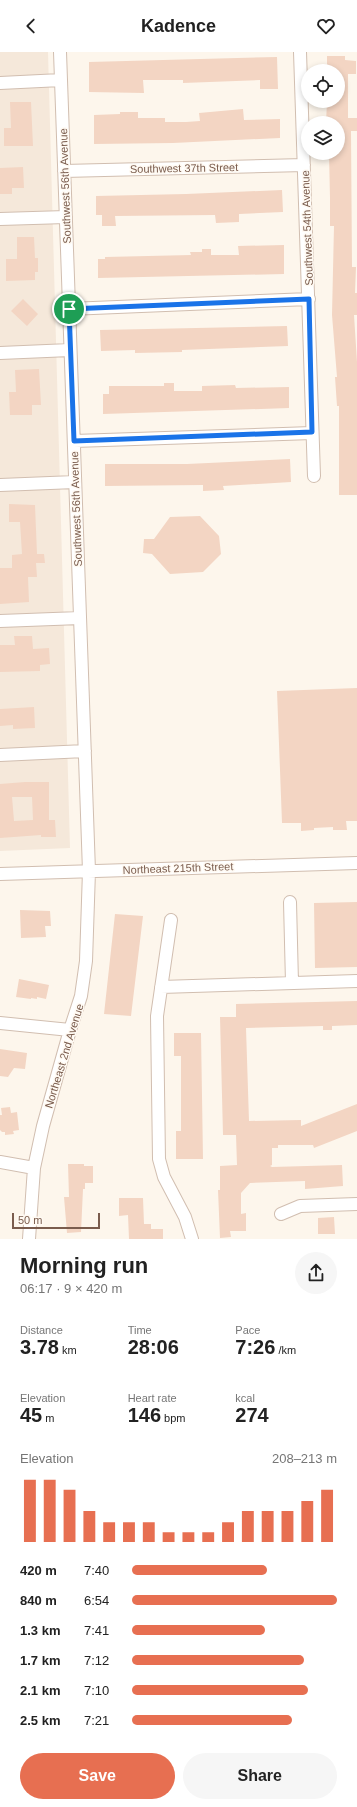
<!DOCTYPE html>
<html lang="en">
<head>
<meta charset="utf-8">
<style>
	:root { --surface:#fff; --page:#f6f6f6; --text:#222; --muted:#767676; --accent:#e76f51 }
	body { margin:0; font-family:Helvetica,sans-serif; background:var(--page); color:var(--text); height:100vh; display:flex; flex-direction:column; font-size:15px; white-space:nowrap }
	* { box-sizing:border-box; margin:0 }
	p { font-size:13px; color:var(--muted) }
	.icon { flex:none; width:22px; height:22px; fill:none; stroke:currentColor; stroke-width:2; stroke-linecap:round; stroke-linejoin:round }
	.map { position:relative; height:1187px; overflow:hidden }
	.sheet { display:flex; flex-direction:column; background:var(--surface); flex:1 }
	.sheet>* { flex:none }
	.fabs { position:absolute; left:301px; top:12px; display:grid; gap:8px }
	.fabs a { display:grid; place-items:center; width:44px; height:44px; border-radius:50%; background:var(--surface); box-shadow:0 2px 6px #0003; font-size:20px }
	.scale { position:absolute; left:12px; bottom:10px; width:88px; box-sizing:border-box; padding-left:4px; border:2px solid #7a5c4d; border-top:0; font-size:11px; line-height:14px; white-space:nowrap; color:#7a5c4d; -webkit-text-stroke:3px #fffaf3; paint-order:stroke }
	.pin { position:absolute; display:grid; place-items:center; width:34px; height:34px; color:#fff; margin:-17px; border:2px solid #fff; border-radius:50%; box-shadow:0 1px 4px #0007 }
	.round { display:grid; place-items:center; flex:none; width:42px; height:42px; border-radius:21px; background:var(--page) }
	.head { display:flex; align-items:center; justify-content:space-between; height:68px; padding:0 20px }
	h1 { font-size:22px; font-weight:700; line-height:30px }
	.figures { display:grid; grid-template-columns:repeat(3,1fr); gap:6px; height:68px; padding:4px 20px }
	.figures div { display:grid; align-content:center }
	.figures b { font-size:20px; font-weight:700 }
	.figures small { font-size:11px; font-weight:400 }
	.figures p { font-size:11px }
	.chart { height:112px; padding:8px 20px }
	.chart p { display:flex; justify-content:space-between }
	.chart svg { width:100%; height:72px; margin-top:4px; stroke:var(--accent); stroke-width:6 }
	.primary-button { display:flex; gap:8px; margin-top:auto; padding:8px 20px }
	.primary-button a { flex:1; height:46px; border-radius:24px; background:var(--accent); color:#fff; font-size:16px; font-weight:700; line-height:46px; text-align:center }
	.primary-button a+a { background:var(--page); color:var(--text) }
	ul { padding:0 20px; list-style:none; font-size:13px }
	li { display:grid; grid-template-columns:64px 48px 1fr; align-items:center; height:30px }
	li i { height:10px; border-radius:5px; background:var(--accent) }
	header { display:flex; justify-content:space-between; align-items:center; height:52px; padding:0 20px; background:var(--surface); font-size:18px; font-weight:700 }
	.map>svg:first-child { display:block }
</style>
</head>
<body>
<header><svg class="icon" aria-label="back" viewBox="0 0 24 24"><path d="M15 5l-7 7 7 7"/></svg>Kadence<svg class="icon" aria-label="heart" viewBox="0 0 24 24"><path d="M12 20l-8-8c-3-5 5-10 8-4 3-6 11-1 8 4z"/></svg></header>
<div class="map">
<svg width="357" height="1187" viewBox="0 0 357 1187">
	<rect width="100%" height="100%" fill="#fdf6ec"/>
	<path fill="#f5e8da" d="M0,0H48L70,796L0,799Z"/>
	<path fill="#f3d5c3" fill-rule="evenodd" d="M327,4H345V8L356,9V22H348V66H357V79H351L352,215H356L355,241H357V263H354L357,310V443H339V354H337L335,325H337L332,263L334,174H330V146L329,101H338V71H326L327,49H338V19H327Z
		M277,5L278,37H260V28L183,31V28H143L144,41L89,40V10Z
		M10,50H31L33,94H4V76H11Z
		M243,57L244,68L280,67V86L173,91L94,92V63L120,62V60H138V66H165V70H186L200,69L199,61Z
		M23,115L24,136H12V142H0V116Z
		M282,138L283,160L239,162V170L216,171L215,163L115,164L116,174H102V163H96V144L186,142Z
		M17,185H34L35,206H38V220H35V228L6,229V207H17Z
		M284,193V222L98,226V207H105V205L191,203L190,200H202V197H211V203H239L238,194Z
		M23,247L38,262L27,274L11,259Z
		M287,274L288,294L182,298V300L135,301V298L101,299L100,278Z
		M39,317L41,353H32V363H10L9,340H16L15,318Z
		M164,331H174V339H202V334L235,333L236,336L289,335V356L103,362V342H109V334H164Z
		M290,407L291,430L223,434L224,438L203,439V433L105,434V412H187Z
		M9,452L35,453L37,502H44L45,511H36L37,525H28L29,550L0,552V516H12V503L22,502L20,470H9Z
		M200,464L219,484L221,502L203,520L170,522L152,502L143,501L144,487H154L170,465Z
		M14,584H32L33,597L49,596L50,612L40,613V619L0,620V593H15Z
		M357,636V769H346L347,778H333V775L314,776V778L301,779V771H282L277,639Z
		M34,655L35,676L13,677V673L0,674V657Z
		M25,730H49V768H55L56,785H41V783L0,786V732ZM12,745H32L33,768L14,769Z
		M357,850V915L315,916L314,851Z
		M20,858L50,859L51,874H45L46,885L21,886Z
		M115,862L143,864L131,964L104,962Z
		M19,927L49,933L46,947L37,945V947L31,946V947L16,945Z
		M357,949V973L332,974V978H323V974L246,976L249,1069L301,1068V1074L357,1052V1079L314,1096L313,1093H278V1096H272V1113L270,1114L272,1115L342,1113L343,1134L305,1137V1129L250,1131L241,1141V1162L246,1161V1179H230L231,1185L220,1186L218,1138H220V1114L237,1113L236,1083H223L220,965H236V952Z
		M174,981H201L203,1107H176V1079H181V1004H174Z
		M0,997L27,1001L25,1017L14,1016L8,1025L0,1024Z
		M10,1055L11,1061L17,1060L19,1078L13,1079L14,1082L5,1083V1080H2L0,1078V1063H2L1,1056Z
		M68,1112H84V1114H93V1131H85V1137H83L81,1180L67,1181L64,1145H69Z
		M119,1146H143L144,1172H151V1177H163V1187H129L128,1163L119,1164Z
		M334,1165L335,1182H318V1166Z"/>
	<g fill="none" stroke-linecap="round" stroke-linejoin="round">
		<g stroke="#d1beb0" stroke-width="14">
			<path id="minor" d="M300,0L314,424
				M0,31L61,28
				M64,119L304,113
				M0,167L66,165
				M69,257L309,247
				M0,301L70,298
				M74,389L312,381
				M0,433L75,430
				M0,569L80,566
				M0,703L85,699
				M0,822L357,811
				M290,850L292,931
				M171,868L157,964L159,1107L164,1125L185,1165L192,1187
				M161,935L357,929
				M0,971L70,978
				M0,1110L34,1116
				M281,1162L300,1154L357,1152
				M29,1187L34,1116L43,1074L70,978L81,944L86,909L89,819L60,0"/>
		</g>
		<use href="#minor" stroke="#fff" stroke-width="12"/>
	</g>
	<g fill="none" stroke-linecap="round" stroke-linejoin="round">
		<g stroke="#fff" stroke-width="8">
			<path id="route" d="M309,247L312,380L74,389L69,257Z"/>
		</g>
		<use href="#route" stroke="#1a73e8" stroke-width="5"/>
	</g>
	<g text-anchor="middle" dominant-baseline="central" stroke-width="3" stroke-linejoin="round" paint-order="stroke">
		<g font-size="11" fill="#7a5c4d" stroke="#fffaf3">
			<text transform="translate(184 116) rotate(-1)">Southwest 37th Street</text>
			<text transform="translate(65 134) rotate(-92)">Southwest 56th Avenue</text>
			<text transform="translate(307 176) rotate(-92)">Southwest 54th Avenue</text>
			<text transform="translate(76 457) rotate(-92)">Southwest 56th Avenue</text>
			<text transform="translate(178 816) rotate(-2)">Northeast 215th Street</text>
			<text transform="translate(64 1004) rotate(-73)">Northeast 2nd Avenue</text>
		</g>
	</g>
</svg>
<div class="fabs">
<a><svg class="icon" aria-label="locate" viewBox="0 0 24 24"><circle cx="12" cy="12" r="6"/><path d="M12 2v4M12 18v4M2 12h4M18 12h4"/></svg></a>
<a><svg class="icon" aria-label="layers" viewBox="0 0 24 24"><path d="M12 4l9 5-9 5-9-5zM3 14l9 5 9-5"/></svg></a>
</div>
<div class="scale">50 m</div>
<div class="pin" style="left:69px;top:257px;background:#1e9e55"><svg class="icon" aria-label="arrive" viewBox="0 0 24 24"><path d="M6 21V4h12l-3 4 3 4H6"/></svg></div>
</div>
<section class="sheet">
<div class="head"><div><h1>Morning run</h1><p>06:17 · 9 × 420 m</p></div><a class="round"><svg class="icon" aria-label="share" viewBox="0 0 24 24"><path d="M12 15V3M7 8l5-5 5 5M5 13v7h14v-7"/></svg></a></div>
<div class="figures">
<div><p>Distance</p><b>3.78<small> km</small></b></div>
<div><p>Time</p><b>28:06</b></div>
<div><p>Pace</p><b>7:26<small> /km</small></b></div>
</div>
<div class="figures">
<div><p>Elevation</p><b>45<small> m</small></b></div>
<div><p>Heart rate</p><b>146<small> bpm</small></b></div>
<div><p>kcal</p><b>274</b></div>
</div>
<div class="chart"><p><span>Elevation</span>208–213 m</p>
<svg viewBox="0 0 160 44" preserveAspectRatio="none"><path d="M5 44V6M15 44V6M25 44V12M35 44V25M45 44V32M55 44V32M65 44V32M75 44V38M85 44V38M95 44V38M105 44V32M115 44V25M125 44V25M135 44V25M145 44V19M155 44V12"/></svg>
</div>
<ul>
<li><b>420 m</b>7:40<i style="width:66%"></i></li>
<li><b>840 m</b>6:54<i style="width:100%"></i></li>
<li><b>1.3 km</b>7:41<i style="width:65%"></i></li>
<li><b>1.7 km</b>7:12<i style="width:84%"></i></li>
<li><b>2.1 km</b>7:10<i style="width:86%"></i></li>
<li><b>2.5 km</b>7:21<i style="width:78%"></i></li>
</ul>
<div class="primary-button"><a>Save</a><a>Share</a></div>
</section>
</body>
</html>
